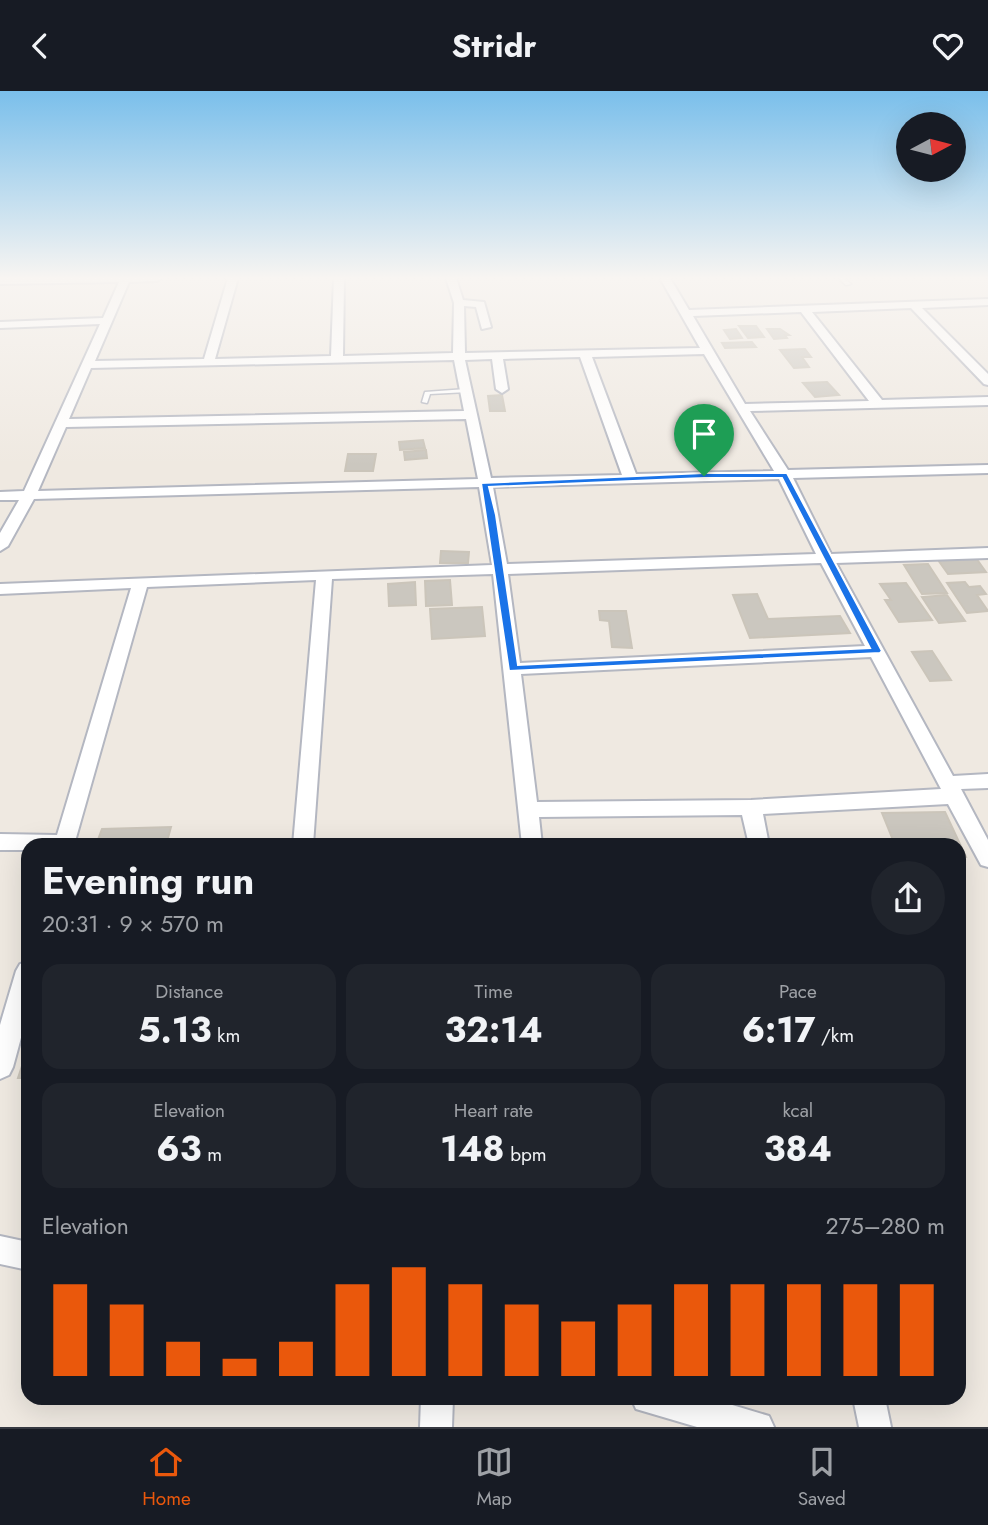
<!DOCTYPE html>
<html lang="en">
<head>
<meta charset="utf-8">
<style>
	:root { --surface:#171b24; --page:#20242c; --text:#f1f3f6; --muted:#9ea1a6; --line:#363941; --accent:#ea580c }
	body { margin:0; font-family:Jost,sans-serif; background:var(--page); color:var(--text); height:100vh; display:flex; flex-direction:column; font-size:26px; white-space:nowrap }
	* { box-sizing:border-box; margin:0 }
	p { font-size:23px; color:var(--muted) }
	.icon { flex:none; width:38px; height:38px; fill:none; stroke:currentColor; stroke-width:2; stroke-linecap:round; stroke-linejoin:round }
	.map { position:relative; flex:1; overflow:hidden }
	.sheet { position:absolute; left:21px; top:747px; width:945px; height:567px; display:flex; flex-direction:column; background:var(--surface); border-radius:21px; box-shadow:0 7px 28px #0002 }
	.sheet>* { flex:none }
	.needle { width:46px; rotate:83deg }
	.buttons { position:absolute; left:896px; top:21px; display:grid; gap:14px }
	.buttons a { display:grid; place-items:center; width:70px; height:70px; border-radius:50%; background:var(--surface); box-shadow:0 7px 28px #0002; font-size:35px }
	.pin { position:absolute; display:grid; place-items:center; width:60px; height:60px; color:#fff; margin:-72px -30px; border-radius:50% 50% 50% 0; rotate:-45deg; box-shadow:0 0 7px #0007 }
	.pin .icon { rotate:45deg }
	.round { display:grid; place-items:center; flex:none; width:74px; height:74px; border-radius:37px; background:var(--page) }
	.headline { display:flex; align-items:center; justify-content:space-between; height:119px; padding:0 21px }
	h1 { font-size:38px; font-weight:700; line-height:52px }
	.stats { display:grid; grid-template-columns:repeat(3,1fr); gap:10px; height:119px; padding:7px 21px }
	.stats div { display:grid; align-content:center; border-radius:18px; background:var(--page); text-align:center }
	.stats b { font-size:35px; font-weight:700 }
	.stats small { font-size:19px; font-weight:400 }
	.stats p { font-size:19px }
	.chart { height:196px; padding:14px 21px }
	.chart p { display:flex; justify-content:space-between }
	.chart svg { width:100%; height:126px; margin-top:7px; stroke:var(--accent); stroke-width:6 }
	header { display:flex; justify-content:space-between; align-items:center; height:91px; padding:0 21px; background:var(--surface); font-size:32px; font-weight:700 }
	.tabs { display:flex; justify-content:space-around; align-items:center; height:98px; border-top:2px solid var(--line); background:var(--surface); font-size:19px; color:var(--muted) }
	.tabs a { display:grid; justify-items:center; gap:4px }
	.tabs .active { color:var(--accent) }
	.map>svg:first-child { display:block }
</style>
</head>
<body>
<header><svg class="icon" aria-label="back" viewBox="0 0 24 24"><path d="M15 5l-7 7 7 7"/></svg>Stridr<svg class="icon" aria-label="heart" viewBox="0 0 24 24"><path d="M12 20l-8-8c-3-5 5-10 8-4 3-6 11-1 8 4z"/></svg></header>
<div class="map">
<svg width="988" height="1336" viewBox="0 0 988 1336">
	<rect width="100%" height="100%" fill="#efe9e1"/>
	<path fill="#cbc7bf" stroke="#cbc5ba" stroke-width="2" d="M739,235H756L764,246L748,247Z
		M736,238L742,247L730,248L724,239Z
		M767,238H780L789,244H785L787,247L774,248Z
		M752,251L756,256L725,257L722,252Z
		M805,258L811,266H802L809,276L794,277L780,259Z
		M827,291L839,304L815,306L803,292Z
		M502,304L505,320H490L488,305Z
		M423,349L425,357L400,359L399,351Z
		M426,359L427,367L405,369L404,361Z
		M348,363H376L373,380H345Z
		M441,460L469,461L468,472H440Z
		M976,467L986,481L948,483L938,469Z
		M928,473L947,502L922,503L904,474Z
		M450,489L452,514L426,515L425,490Z
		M415,491L416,514L389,515L388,493Z
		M965,491L969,496L980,495L986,503L977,504L988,520L967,522L947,492Z
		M906,492L932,529L899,531L885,509H891L880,493Z
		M757,503L768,528L840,525L850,542L750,547L733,504Z
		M947,504L965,530L939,532L922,506Z
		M482,516L485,545L432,548L430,518Z
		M599,520H626L632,557L612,556L609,530L600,529Z
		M932,560L951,589L930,590L912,561Z
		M945,721L966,766L959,767V754H895L882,722Z
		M171,736L166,754H96L102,738Z
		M28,957V987H18Z"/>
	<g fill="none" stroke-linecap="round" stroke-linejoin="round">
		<g stroke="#b4b7c1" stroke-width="3">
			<path id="lane" d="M838,187H843L851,193L846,194Z
				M466,298L468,299V301L430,303L427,312L422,311L425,301Z"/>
		</g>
		<g stroke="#b4b7c1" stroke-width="4">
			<path id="street" d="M0,187H162L157,190L129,191L95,270L204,268L228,187H238L215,268L331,265L334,187H344L343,265L453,262L454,212L446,187H456L463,209L484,211L491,236L482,238L476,216L464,215L465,262L700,257L660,187H670L689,219L988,208V214L922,217L988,283V294L984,293L911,217L812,221L882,309L988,306V314L750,320L788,379L988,374V382L793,387L831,463L988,457V467L836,472L953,685L988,683V697L961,698L988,749V776L981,774L948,713L763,723L769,754H749L742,724L539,726L542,754H522L493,483L332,488L313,754H293L316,489L147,496L74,754H28V759H0V743L57,744L131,497L0,503V493L492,474L479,396L34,408L8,455L0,460V442L19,409H0V401L24,400L100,233L0,237V231L103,227L119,191L0,193ZM801,221L869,310L745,313L693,225ZM704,263L774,380L636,383L592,266ZM580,266L622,384L491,387L465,269L492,268L496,298L502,302L508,298L503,268ZM454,269L464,320L69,328L91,277ZM466,328L478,388L38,400L66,336ZM779,388L816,463L507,473L493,396ZM821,472L865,555L520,572L508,483ZM871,566L941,698L751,709L537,711L521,583Z
				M28,870V921L13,976L9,984L0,988V934L16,880L20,873Z
				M0,1145L28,1151V1179L0,1173Z
				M421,1307H453L452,1336H420Z
				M631,1307H709L769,1325L774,1336H697L636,1318Z
				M853,1307H885L891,1336H859Z"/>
		</g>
		<use href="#lane" fill="#fff" fill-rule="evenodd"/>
		<use href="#street" fill="#fff" fill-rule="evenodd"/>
	</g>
	<linearGradient id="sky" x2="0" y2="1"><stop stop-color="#7abfeb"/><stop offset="0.5" stop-color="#f8f5f2"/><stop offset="1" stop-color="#f8f5f2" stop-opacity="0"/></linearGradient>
	<rect width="988" height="374" fill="url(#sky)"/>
	<path fill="#1a73e8" stroke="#fff" stroke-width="2" fill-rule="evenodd" d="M704,382H787L882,560L880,562L509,580L481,392ZM704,387H782L870,557L518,574L496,424L489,396Z"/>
</svg>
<div class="buttons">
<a><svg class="needle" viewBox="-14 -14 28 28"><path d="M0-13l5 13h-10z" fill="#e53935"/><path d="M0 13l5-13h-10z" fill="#9ea1a6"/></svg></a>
</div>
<div class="pin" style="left:704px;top:385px;background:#1e9e55"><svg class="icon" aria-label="arrive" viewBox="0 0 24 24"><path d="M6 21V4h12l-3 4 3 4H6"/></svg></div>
<section class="sheet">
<div class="headline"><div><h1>Evening run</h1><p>20:31 · 9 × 570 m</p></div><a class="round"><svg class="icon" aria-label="share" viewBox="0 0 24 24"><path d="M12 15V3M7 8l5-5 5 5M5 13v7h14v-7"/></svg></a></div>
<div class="stats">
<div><p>Distance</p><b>5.13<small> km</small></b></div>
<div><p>Time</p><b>32:14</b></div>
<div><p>Pace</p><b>6:17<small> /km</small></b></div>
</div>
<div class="stats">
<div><p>Elevation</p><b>63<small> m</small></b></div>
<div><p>Heart rate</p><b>148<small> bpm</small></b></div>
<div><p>kcal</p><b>384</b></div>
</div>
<div class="chart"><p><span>Elevation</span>275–280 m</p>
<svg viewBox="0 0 160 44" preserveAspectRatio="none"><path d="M5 44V12M15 44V19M25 44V32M35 44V38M45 44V32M55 44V12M65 44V6M75 44V12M85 44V19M95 44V25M105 44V19M115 44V12M125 44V12M135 44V12M145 44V12M155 44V12"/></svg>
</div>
</section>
</div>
<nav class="tabs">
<a class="active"><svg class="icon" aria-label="home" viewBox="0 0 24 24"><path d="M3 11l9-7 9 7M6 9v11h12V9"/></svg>Home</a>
<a><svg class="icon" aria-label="map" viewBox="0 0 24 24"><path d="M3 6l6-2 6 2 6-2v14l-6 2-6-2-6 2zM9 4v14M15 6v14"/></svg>Map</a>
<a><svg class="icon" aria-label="saved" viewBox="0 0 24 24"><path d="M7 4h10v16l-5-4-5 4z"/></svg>Saved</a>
</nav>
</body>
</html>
